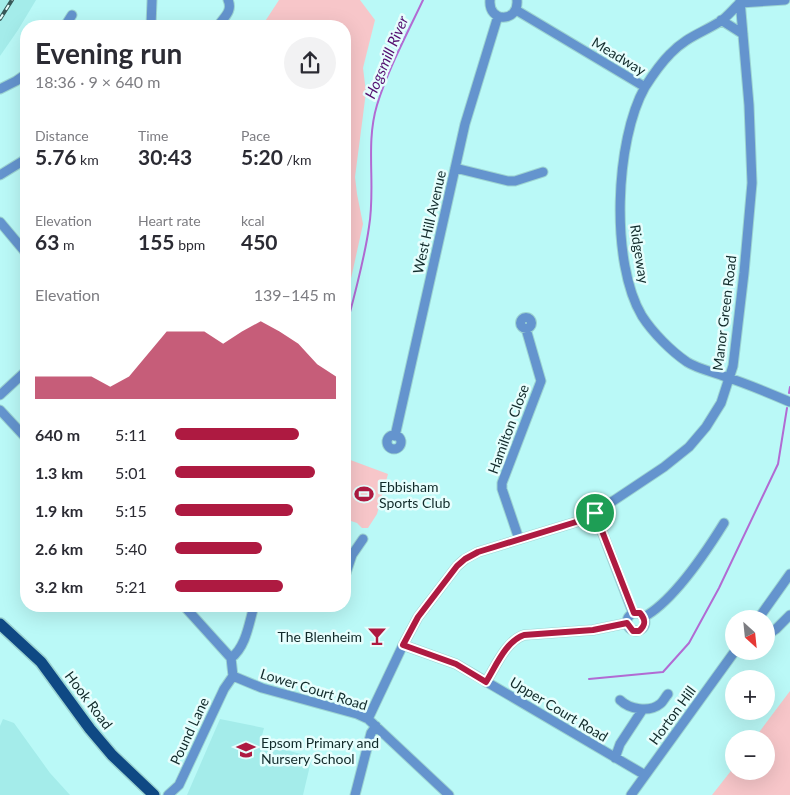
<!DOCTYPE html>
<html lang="en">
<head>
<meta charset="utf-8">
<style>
	:root { --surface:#fff; --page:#f2f2f3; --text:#2b2b33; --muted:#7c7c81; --accent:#ae1a41 }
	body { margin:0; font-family:Lato,sans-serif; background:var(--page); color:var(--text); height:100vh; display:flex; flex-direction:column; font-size:19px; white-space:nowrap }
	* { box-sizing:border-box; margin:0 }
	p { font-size:16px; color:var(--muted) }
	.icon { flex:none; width:28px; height:28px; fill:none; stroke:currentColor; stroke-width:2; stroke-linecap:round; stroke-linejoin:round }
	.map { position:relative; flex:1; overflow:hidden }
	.side { position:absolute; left:20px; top:20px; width:331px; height:592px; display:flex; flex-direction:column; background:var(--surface); border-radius:20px; box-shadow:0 5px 20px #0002 }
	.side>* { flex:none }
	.needle { width:32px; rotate:153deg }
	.buttons { position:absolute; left:725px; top:610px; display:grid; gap:10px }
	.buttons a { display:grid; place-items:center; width:50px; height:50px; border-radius:50%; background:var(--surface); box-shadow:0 5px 20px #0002; font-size:25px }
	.pin { position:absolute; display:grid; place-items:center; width:42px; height:42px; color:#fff; margin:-21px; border:2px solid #fff; border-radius:50%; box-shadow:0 1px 5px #0007 }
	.round { display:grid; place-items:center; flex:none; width:52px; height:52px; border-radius:26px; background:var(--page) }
	.overview { display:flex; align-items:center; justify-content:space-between; height:85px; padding:0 15px }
	h1 { font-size:28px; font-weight:700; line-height:38px }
	.figures { display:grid; grid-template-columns:repeat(3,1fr); gap:8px; height:85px; padding:5px 15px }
	.figures div { display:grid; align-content:center }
	.figures b { font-size:21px; font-weight:700 }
	.figures small { font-size:14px; font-weight:400 }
	.figures p { font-size:14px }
	.chart { height:140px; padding:10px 15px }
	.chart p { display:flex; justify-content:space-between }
	.chart svg { width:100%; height:90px; margin-top:5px; fill:var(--accent); opacity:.7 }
	ul { padding:0 15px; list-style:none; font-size:16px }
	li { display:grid; grid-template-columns:80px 60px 1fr; align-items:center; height:38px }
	li i { height:12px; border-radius:6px; background:var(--accent) }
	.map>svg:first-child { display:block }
</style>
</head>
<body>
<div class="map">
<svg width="790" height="795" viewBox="0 0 790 795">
	<rect width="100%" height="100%" fill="#baf9f7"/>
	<path fill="#a4ecea" d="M0,0H36L18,30L0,56Z
		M3,719L14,723L50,773L70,795H0V726Z
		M220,719L264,728L260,743L312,757L303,795H187Z"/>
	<path fill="#f7c6c9" d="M279,0H360L375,20L363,68L366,92L355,177L357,194L363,224L345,306V26H262Z
		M345,458L388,474L377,514L368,528H362L357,523L345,519Z
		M790,691V795H712L734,767V771H766V739H754Z"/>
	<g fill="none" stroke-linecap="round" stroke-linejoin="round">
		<path stroke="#b16bd3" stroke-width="2" d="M345,331C354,297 364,262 369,227C376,186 365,145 377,105C388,69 407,34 423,0
			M789,393L790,387
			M589,679L663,672L689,643L719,588L778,464L787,408"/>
		<g stroke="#9cd4d2" stroke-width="11">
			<path id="minor" d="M490,0C488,23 519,23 517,0
				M740,3C734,8 728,16 721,21C702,33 686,37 670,54C661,63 652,76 645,87C615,140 610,263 642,316C653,333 671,351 687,362C698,369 714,372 726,377C748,384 769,393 790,402
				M740,3L785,0
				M516,10L645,87
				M721,20L743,34
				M65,26L72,15
				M151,26L152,0
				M218,26C224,17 233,11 228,0
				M0,89L16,81L26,74
				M455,168L508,181H515L543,172
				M0,175L26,159
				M0,222L26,253
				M520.5 323a5.5 5.5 0 1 1 11 0a5.5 5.5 0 1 1-11 0Z
				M0,395L26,371
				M0,410L26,438
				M387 442a7 7 0 1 1 14 0a7 7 0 1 1-14 0Z
				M395,436L465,124L498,16
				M595,513L633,613
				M519,539L502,489V483L541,381L526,329
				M345,576L352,555L363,539
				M184,606L231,658L233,676
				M627 622a9 9 0 1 1 18 0a9 9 0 1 1-18 0Z
				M644,617C673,601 706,552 724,523
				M758,619L790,574
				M766,636L776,629L790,615
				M403,645L456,664L645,775
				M231,658C246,647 249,623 254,606
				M233,676L262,688L357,714L368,719L449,795
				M486,682C496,666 506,641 524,635L593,630L627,623
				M620,700C629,709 649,713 660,704C663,702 665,697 668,694
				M368,719L403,645L418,617L457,566L465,559L478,552L576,522L595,513L664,467L689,447L706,427L721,403L733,366L744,273L752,183L749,105L740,0
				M615,758L620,744L643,709
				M168,795L179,785L224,689L233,676
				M355,795L371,733L376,726
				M631,795L735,651"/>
		</g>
		<g stroke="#9cd4d2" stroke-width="14">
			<path id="major" d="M0,624L41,662L90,729L112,755L154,795"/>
		</g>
		<use href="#minor" stroke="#6494ce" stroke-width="9"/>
		<use href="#major" stroke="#0f4984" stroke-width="11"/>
		<g stroke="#375858" stroke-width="4">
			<path id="rail" d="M0,19L12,0"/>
		</g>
		<use href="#rail" stroke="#e6fefd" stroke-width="2" stroke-dasharray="5.5" stroke-linecap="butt"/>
	</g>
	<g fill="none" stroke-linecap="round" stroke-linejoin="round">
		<g stroke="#fff" stroke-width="10">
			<path id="route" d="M595,513L634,613H640C646,620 646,625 639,631H633L627,623L593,630L524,635C506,641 496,666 486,682L456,664L403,645L418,617L457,566L465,559L478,552L576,522Z"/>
		</g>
		<use href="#route" stroke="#ae1a41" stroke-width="6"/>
	</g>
	<defs>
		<g id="stadium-bare" transform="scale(1.5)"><path d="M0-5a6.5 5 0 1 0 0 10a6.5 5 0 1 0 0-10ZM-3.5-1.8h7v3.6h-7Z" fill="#ae1a41" stroke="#e6fefd" stroke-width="2.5" paint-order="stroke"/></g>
		<g id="bar-bare" transform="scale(1.5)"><path d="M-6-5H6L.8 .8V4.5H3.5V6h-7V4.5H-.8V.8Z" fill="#ae1a41" stroke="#e6fefd" stroke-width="2.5" paint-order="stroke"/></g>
		<g id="school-bare" transform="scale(1.5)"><path d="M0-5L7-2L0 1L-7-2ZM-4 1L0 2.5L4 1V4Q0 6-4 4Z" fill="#ae1a41" stroke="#e6fefd" stroke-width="2.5" paint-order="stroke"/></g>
	</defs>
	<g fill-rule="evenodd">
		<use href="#stadium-bare" x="364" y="494"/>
		<use href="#bar-bare" x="377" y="636"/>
		<use href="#school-bare" x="246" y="750"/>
	</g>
	<g text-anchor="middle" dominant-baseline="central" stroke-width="5" stroke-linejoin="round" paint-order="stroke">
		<g font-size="14" fill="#112a2a" stroke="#e6fefd">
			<text transform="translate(619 56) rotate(31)">Meadway</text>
			<text transform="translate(429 222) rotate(-77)">West Hill Avenue</text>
			<text transform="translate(640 254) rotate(81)">Ridgeway</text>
			<text transform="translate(724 313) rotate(-83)">Manor Green Road</text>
			<text transform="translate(508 429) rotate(-70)">Hamilton Close</text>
			<text transform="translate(314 689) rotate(17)">Lower Court Road</text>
			<text transform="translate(89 700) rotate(53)">Hook Road</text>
			<text transform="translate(559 709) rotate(31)">Upper Court Road</text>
			<text transform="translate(672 715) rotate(-54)">Horton Hill</text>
			<text transform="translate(189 731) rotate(-65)">Pound Lane</text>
		</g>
		<g font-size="14" fill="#112a2a" stroke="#e6fefd" text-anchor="start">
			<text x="379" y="486">Ebbisham<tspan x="379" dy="16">Sports Club</tspan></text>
			<text x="362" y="636" text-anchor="end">The Blenheim</text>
			<text x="261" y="742">Epsom Primary and<tspan x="261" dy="16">Nursery School</tspan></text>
		</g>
		<g font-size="15" font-style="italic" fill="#540e6f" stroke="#e6fefd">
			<text transform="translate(386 57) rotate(-67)">Hogsmill River</text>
		</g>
	</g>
</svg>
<div class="buttons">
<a><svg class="needle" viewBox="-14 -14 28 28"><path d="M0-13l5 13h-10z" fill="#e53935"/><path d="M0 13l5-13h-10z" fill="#7c7c81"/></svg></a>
<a>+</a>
<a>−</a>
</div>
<div class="pin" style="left:595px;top:513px;background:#1e9e55"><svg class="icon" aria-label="arrive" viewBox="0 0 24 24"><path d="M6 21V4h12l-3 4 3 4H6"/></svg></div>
<section class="side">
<div class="overview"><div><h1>Evening run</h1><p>18:36 · 9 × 640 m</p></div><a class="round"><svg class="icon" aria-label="share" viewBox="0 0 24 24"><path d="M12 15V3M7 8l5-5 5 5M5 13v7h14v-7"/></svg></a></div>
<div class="figures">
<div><p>Distance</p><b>5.76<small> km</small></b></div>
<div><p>Time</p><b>30:43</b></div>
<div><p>Pace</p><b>5:20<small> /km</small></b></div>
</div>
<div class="figures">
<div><p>Elevation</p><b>63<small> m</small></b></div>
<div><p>Heart rate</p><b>155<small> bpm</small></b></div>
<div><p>kcal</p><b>450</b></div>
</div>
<div class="chart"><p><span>Elevation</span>139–145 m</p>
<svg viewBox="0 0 160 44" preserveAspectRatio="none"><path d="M0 44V33L10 33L20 33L30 33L40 38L50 33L60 22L70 11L80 11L90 11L100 17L110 11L120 6L130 11L140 17L150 27L160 33V44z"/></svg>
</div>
<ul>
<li><b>640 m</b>5:11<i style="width:77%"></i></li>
<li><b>1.3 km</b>5:01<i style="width:87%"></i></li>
<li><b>1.9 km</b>5:15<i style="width:73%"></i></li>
<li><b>2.6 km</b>5:40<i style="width:54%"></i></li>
<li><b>3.2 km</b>5:21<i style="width:67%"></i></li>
</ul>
</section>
</div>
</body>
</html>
